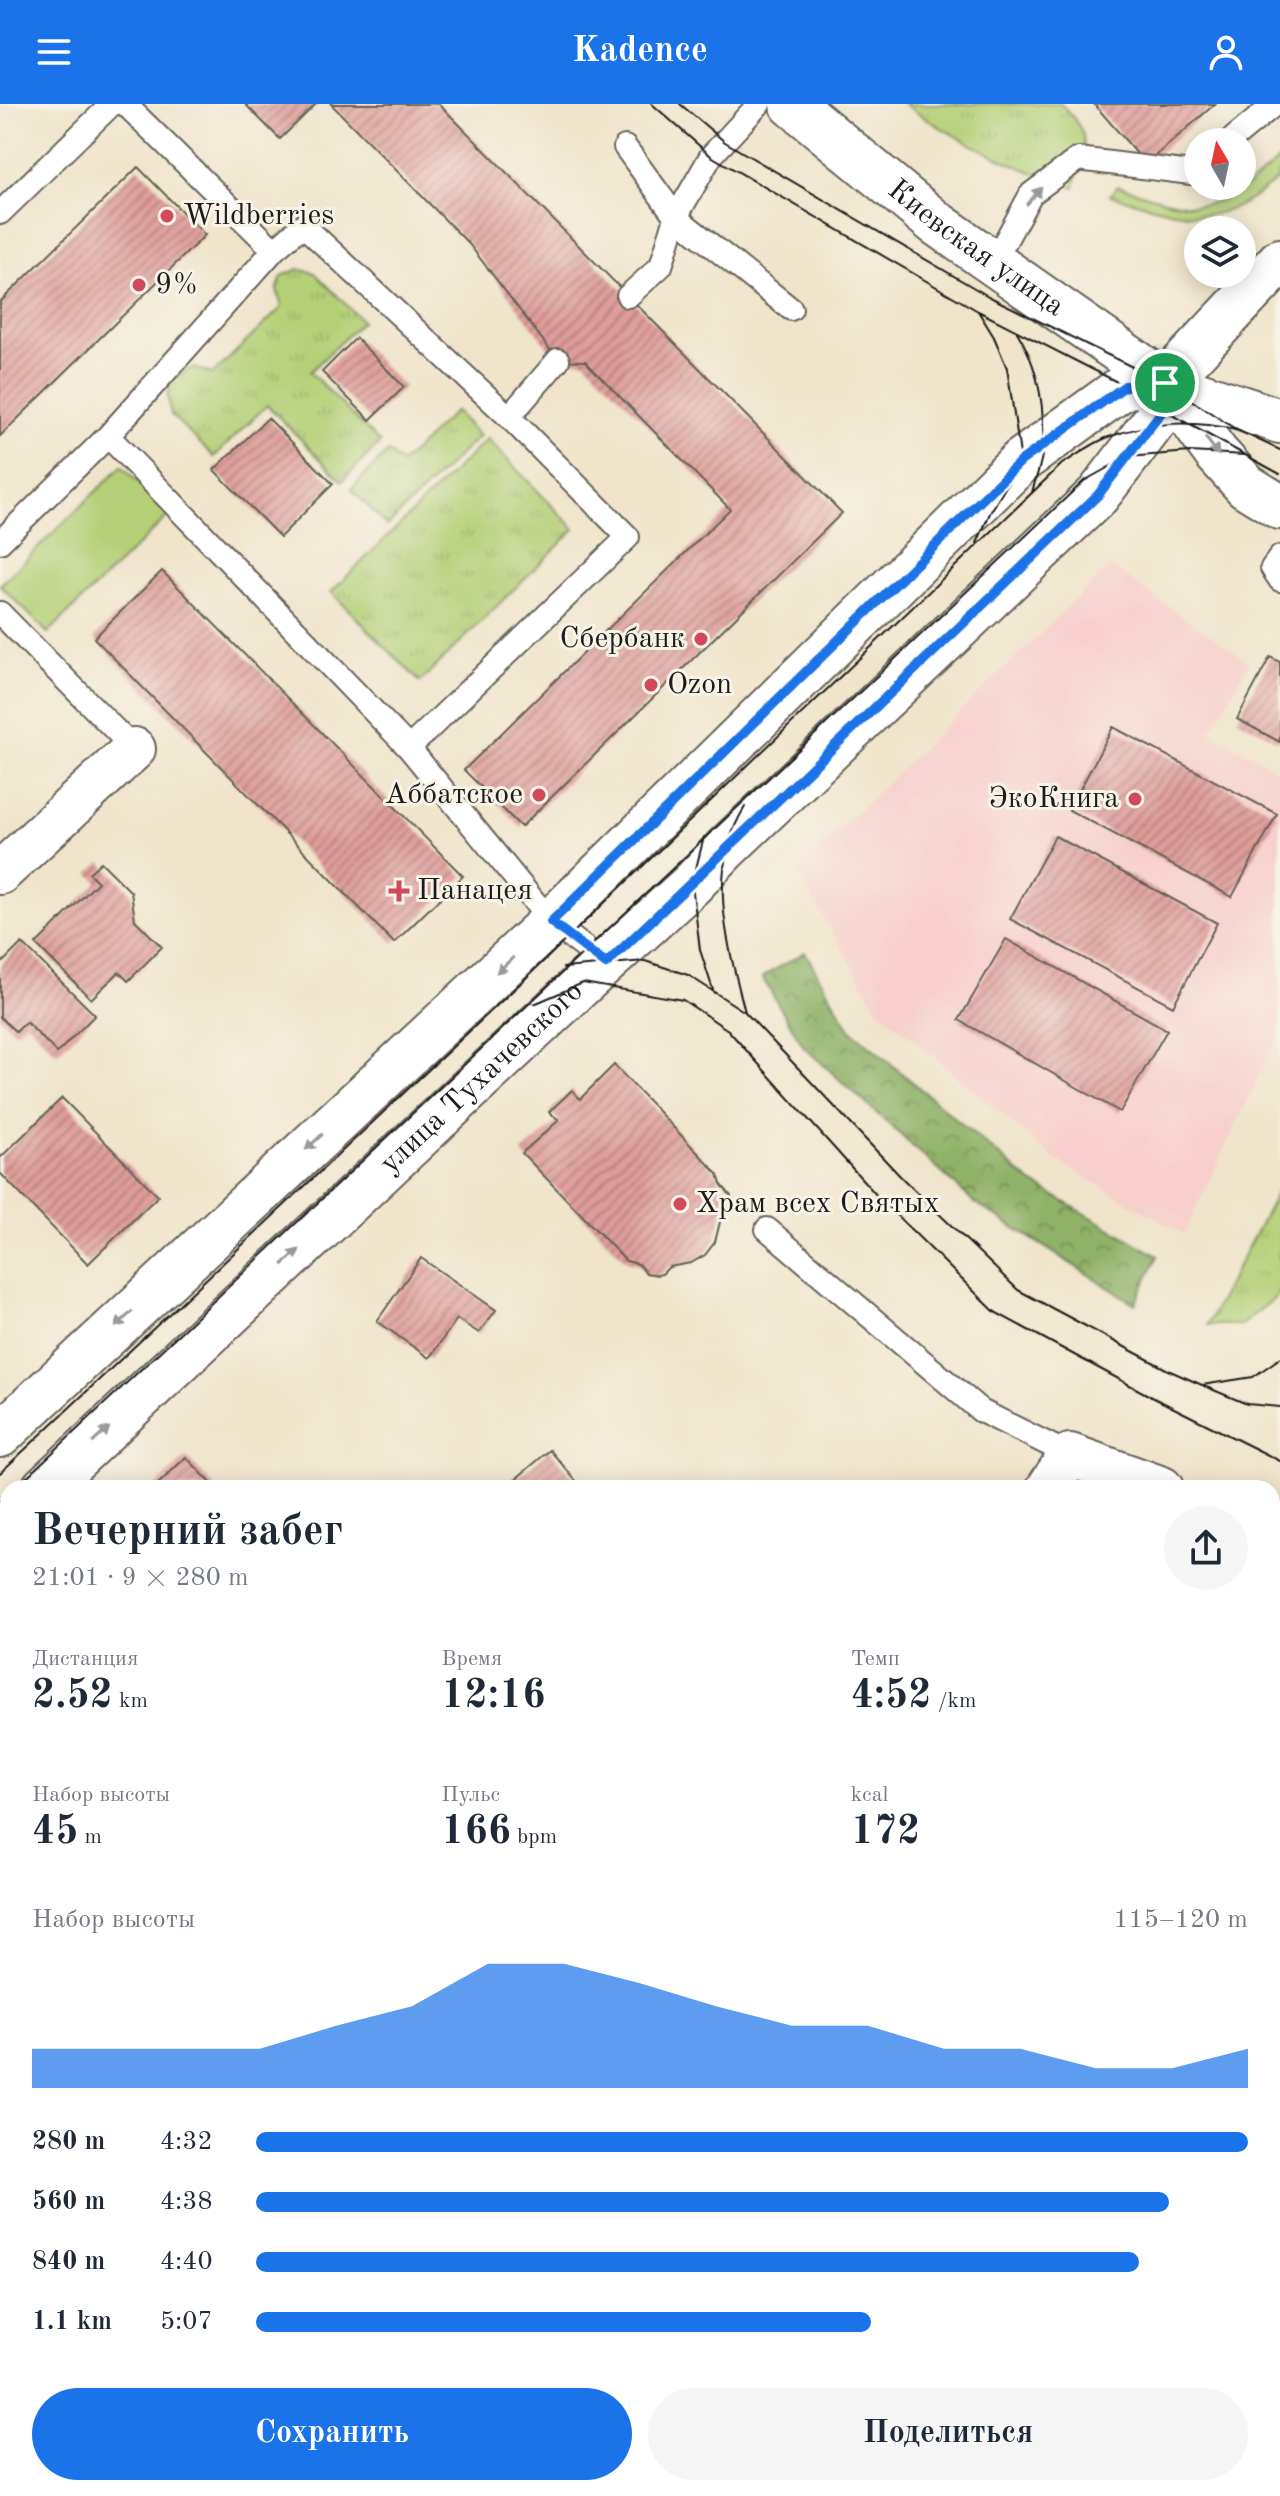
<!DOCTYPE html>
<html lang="ru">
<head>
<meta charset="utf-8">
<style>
	:root { --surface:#fff; --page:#f6f6f7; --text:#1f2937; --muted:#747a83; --accent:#1a73e8 }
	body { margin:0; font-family:"Old Standard TT",serif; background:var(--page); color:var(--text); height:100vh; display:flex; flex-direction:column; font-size:30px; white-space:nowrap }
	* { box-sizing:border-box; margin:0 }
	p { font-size:26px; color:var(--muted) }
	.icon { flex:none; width:44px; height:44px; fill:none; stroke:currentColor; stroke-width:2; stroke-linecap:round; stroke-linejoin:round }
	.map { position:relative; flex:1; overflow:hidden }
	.panel { position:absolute; left:0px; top:1376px; width:1280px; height:1016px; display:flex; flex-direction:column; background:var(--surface); border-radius:24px 24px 0 0; box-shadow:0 4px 20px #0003 }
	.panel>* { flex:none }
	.needle { width:52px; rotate:351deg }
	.controls { position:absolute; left:1184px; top:24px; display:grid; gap:16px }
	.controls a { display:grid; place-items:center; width:72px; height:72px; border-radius:50%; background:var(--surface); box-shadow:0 4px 20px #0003; font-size:40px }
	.pin { position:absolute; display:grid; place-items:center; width:68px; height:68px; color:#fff; margin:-34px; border:4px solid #fff; border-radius:50%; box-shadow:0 2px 8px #0007 }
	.round { display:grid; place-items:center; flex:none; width:84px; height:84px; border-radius:42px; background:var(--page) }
	.summary { display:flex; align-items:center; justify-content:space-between; height:136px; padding:0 32px }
	h1 { font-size:44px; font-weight:600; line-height:60px }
	.stats { display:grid; grid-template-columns:repeat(3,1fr); gap:12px; height:136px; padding:8px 32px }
	.stats div { display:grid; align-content:center }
	.stats b { font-size:40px; font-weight:600 }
	.stats small { font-size:22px; font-weight:400 }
	.stats p { font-size:22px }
	.chart { height:224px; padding:16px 32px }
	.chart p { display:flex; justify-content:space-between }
	.chart svg { width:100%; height:144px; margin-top:8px; fill:var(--accent); opacity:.7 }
	.button { display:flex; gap:16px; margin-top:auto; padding:16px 32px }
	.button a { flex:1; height:92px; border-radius:48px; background:var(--accent); color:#fff; font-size:32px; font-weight:600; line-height:92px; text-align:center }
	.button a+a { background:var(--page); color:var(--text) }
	ul { padding:0 32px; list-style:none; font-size:26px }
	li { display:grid; grid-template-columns:128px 96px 1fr; align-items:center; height:60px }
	li i { height:20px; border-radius:10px; background:var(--accent) }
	header { display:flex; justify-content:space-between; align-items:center; height:104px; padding:0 32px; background:var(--accent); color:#fff; font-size:36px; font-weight:600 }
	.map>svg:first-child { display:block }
</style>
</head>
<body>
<header><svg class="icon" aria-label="menu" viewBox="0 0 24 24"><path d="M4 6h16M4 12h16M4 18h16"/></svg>Kadence<svg class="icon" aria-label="person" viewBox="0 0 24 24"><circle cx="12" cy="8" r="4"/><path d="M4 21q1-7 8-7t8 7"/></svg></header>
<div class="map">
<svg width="1280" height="2392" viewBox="0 0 1280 2392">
	<defs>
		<pattern id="grass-tufts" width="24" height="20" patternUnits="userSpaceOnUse" patternTransform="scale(2)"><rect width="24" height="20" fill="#b4cf76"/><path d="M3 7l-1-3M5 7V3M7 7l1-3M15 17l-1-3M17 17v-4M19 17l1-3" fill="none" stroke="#9ab166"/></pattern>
		<pattern id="forest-crowns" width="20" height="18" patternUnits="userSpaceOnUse" patternTransform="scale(2)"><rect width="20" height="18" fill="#8fb267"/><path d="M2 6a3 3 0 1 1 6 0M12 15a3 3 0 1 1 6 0" fill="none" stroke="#749054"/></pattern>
		<pattern id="building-hatch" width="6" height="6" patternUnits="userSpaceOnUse" patternTransform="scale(2)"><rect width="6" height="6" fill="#df9d9a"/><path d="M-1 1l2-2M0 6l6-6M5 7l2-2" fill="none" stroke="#b47f7d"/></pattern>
	</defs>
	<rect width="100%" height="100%" fill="#f7f3e8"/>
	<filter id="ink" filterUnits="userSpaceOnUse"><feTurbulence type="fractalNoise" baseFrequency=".0125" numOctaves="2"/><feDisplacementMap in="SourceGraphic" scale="16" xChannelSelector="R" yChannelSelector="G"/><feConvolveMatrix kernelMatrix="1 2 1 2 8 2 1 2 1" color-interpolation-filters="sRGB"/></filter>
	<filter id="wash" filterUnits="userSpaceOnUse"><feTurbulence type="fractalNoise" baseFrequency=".006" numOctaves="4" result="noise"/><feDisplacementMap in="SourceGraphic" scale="32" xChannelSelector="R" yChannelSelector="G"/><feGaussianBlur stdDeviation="1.8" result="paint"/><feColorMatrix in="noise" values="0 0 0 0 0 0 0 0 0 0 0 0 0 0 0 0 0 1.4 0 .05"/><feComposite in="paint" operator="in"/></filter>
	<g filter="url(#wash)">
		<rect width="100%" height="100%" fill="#f0e5cb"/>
		<path fill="#f7d0cd" d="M1110,462L1250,558L1210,628L1280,667V928L1184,1130L1058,1058L879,906L796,767Z"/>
		<path fill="url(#grass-tufts)" stroke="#687649" stroke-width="2" d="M904,0H1061C1095,34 1083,40 1075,84C1013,63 957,37 904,0Z
			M1280,55V73C1215,131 1186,110 1109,91L1118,82C1140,88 1170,100 1192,101C1227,103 1256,76 1280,55Z
			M298,165L315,169L362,217L310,268L380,339L342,377L267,301L214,353L171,311L167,291L173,273L193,264L213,270L282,203L277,186L282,172Z
			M455,307L479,332L387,422L351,385L388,348L401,360Z
			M487,335L575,425L420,578L331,488Z
			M1280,1082V1190L1241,1221H1207Z"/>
		<path fill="url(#forest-crowns)" stroke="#566742" stroke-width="2" d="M805,848L850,925L1029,1077L1158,1152L1135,1200L975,1099L804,943L762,873Z
			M1272,1610L1280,1613V1712L1272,1708Z
			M859,2384H950L937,2392H869Z"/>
		<path fill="#b4cf76" stroke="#687649" stroke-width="2" d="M122,362L170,410L48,529L0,481Z"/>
		<g id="blocks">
			<path fill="url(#building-hatch)" d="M245,0H316L280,35Z
				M331,0H439L842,409L521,723L464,666L730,405L585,257L558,256L469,140Z
				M1094,0H1215L1146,60Z
				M138,63L205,131L0,332V198Z
				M356,234L404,283L370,316L322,268Z
				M268,314L333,380L280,433L214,366Z
				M162,467L463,772L394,839L94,534Z
				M1270,553L1280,558V638L1237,615Z
				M1113,623L1277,710L1232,793L1069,706Z
				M1055,732L1217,819L1173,902L1010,815Z
				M101,758L131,788L135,816L162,843L128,877L119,868L91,895L36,840L98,778L89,769Z
				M1006,835L1167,926L1120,1008L959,916Z
				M22,839L95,911L57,949L26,918L16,928L0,913V861Z
				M614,961L718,1070L721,1080L731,1092L729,1102L722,1110L715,1138L705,1151L691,1159L669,1163L662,1170L657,1171L646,1169L638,1160L626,1157L522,1049L559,1016L549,1008L572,986L580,995Z
				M62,994L158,1092L88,1160L0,1069V1054Z
				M421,1154L496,1206L479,1229L457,1215L429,1254L377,1217Z
				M550,1346L582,1384H505Z
				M186,1353L216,1384H154Z
				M0,1548L8,1553V1644L0,1639Z
				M0,1834L8,1838V1896L0,1910Z
				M1278,1969L1280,1970V2029L1272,2024V1977Z
				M8,2128V2207L3,2209L0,2201V2131Z
				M1280,2275V2313L1272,2309V2291Z"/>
		</g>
	</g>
	<g filter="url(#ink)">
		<use href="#blocks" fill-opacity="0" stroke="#666259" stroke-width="2"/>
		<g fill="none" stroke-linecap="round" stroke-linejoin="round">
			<g stroke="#666259" stroke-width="26">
				<path id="service" d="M1229,38L1275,0
					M625,43L676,113L791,205
					M0,109L112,0
					M274,146L303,121L509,313L558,256
					M994,158L1031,90L1078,55L1191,69L1198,63
					M628,192L661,162L676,113L711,52L759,0
					M108,332L409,644L551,818L606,860
					M0,438L108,332L274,146L125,0
					M1280,453L1272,464L1280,476
					M0,509L134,645
					M409,644L628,433L509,313
					M767,1125L981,1307L1070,1351"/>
			</g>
			<g stroke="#666259" stroke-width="46">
				<path id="minor" d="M0,769L134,645
					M1048,1384L1070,1351L1162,1384
					M1272,1423L1280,1426
					M0,1673L8,1678
					M1272,1809L1280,1792
					M0,1969L8,1957
					M0,2349L8,2339
					M798,2384L809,2392
					M491,2392L495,2384
					M984,2392L988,2384"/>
			</g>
			<g stroke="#666259" stroke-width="48">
				<g id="tertiary">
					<path id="s1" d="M792,0L936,119L1165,279L1280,317"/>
					<path d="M1165,279L1216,349L1246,382L1280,403"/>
				</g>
			</g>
			<g stroke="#666259" stroke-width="48">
				<g id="secondary">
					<path d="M0,1331L551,818L1021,357L1125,282L1165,279"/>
					<path id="s2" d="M44,1384L583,879L692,780L725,745L1098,391L1163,306L1165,279L1280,157"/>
					<path d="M0,1426L8,1418"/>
				</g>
			</g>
			<use href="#service" stroke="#fff" stroke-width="22"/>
			<use href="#minor" stroke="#fff" stroke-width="42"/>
			<use href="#tertiary" stroke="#fff" stroke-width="44"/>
			<use href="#secondary" stroke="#fff" stroke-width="44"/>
			<path stroke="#1c1c1c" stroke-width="2" d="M652,0L711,52L978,207L1125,282L1163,306L1280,370
				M680,0L725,38L988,192L1165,279L1237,326L1280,346
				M1017,228C1039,263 1045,304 1043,345C1042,359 1035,375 1032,389
				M977,439L990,409L1021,357L1007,264L994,233L978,207
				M704,733L692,780L700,846L714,889
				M563,864L645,857L688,871L745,908L903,1075L1018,1186L1168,1266L1202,1281L1253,1273L1280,1254
				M534,900L583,879L683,896L728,926L879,1094L995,1208L1150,1292L1280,1357
				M745,908C728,841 705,766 745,703
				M1204,1282L1247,1300L1280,1303
				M0,1369L525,875L1062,360C1076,352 1091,340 1106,334C1150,317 1191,316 1237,326
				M15,1384L1084,377L1127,353L1190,348L1245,351
				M0,1398L8,1390"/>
		</g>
		<defs><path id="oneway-solid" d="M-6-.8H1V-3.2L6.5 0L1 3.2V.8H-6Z" transform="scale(2)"/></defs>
		<g fill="#999">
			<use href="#oneway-solid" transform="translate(1034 92) rotate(-49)"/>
			<use href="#oneway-solid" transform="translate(1212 342) rotate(53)"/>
			<use href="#oneway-solid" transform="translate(505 861) rotate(137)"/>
			<use href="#oneway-solid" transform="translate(314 1038) rotate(137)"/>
			<use href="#oneway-solid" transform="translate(291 1153) rotate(-43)"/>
			<use href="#oneway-solid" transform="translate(124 1215) rotate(137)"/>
			<use href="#oneway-solid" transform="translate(101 1331) rotate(-43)"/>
		</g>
	</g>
	<g fill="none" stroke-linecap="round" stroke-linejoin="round" filter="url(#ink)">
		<g stroke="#fff" stroke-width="16">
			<path id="route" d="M1165,279L1163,306L1098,391L606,860L551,818L1021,357L1125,282Z"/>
		</g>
		<use href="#route" stroke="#1a73e8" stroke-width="10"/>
	</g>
	<g fill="#d1495b" stroke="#f7f3e8" stroke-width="3">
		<circle cx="167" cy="112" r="8"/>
		<circle cx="139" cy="181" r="8"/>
		<circle cx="701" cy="535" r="8"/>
		<circle cx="651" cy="581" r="8"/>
		<circle cx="539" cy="691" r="8"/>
		<circle cx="1135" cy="695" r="8"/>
		<path d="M395 775h8v8h8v8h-8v8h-8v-8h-8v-8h8z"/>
		<circle cx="680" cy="1100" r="8"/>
	</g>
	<g text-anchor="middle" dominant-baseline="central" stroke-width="6" stroke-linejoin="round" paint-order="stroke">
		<g font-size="30" fill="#1c1c1c" stroke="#f7f3e8" text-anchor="start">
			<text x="183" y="112">Wildberries</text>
			<text x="155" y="181">9%</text>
			<text x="685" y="535" text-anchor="end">Сбербанк</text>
			<text x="667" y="581">Ozon</text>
			<text x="523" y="691" text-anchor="end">Аббатское</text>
			<text x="1119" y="695" text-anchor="end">ЭкоКнига</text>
			<text x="417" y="787">Панацея</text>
			<text x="696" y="1100">Храм всех Святых</text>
		</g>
		<g font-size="30" fill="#1c1c1c" stroke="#f7f3e8">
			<text stroke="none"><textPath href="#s1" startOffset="234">Киевская улица</textPath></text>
			<text stroke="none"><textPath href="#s2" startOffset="600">улица Тухачевского</textPath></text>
		</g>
	</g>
</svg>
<div class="controls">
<a><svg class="needle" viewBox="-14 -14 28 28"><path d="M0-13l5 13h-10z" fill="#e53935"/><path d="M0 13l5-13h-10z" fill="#747a83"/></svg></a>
<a><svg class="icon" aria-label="layers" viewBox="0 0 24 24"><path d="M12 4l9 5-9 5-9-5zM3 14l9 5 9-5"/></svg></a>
</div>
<div class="pin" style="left:1165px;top:279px;background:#1e9e55"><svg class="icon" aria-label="arrive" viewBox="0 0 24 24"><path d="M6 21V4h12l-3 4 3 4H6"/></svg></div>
<section class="panel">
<div class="summary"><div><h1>Вечерний забег</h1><p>21:01 · 9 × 280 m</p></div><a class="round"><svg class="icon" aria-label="share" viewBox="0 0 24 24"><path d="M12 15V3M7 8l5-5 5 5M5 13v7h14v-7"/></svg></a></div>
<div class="stats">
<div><p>Дистанция</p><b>2.52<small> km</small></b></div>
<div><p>Время</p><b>12:16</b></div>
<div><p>Темп</p><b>4:52<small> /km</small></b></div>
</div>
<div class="stats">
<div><p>Набор высоты</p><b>45<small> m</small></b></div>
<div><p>Пульс</p><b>166<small> bpm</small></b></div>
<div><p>kcal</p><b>172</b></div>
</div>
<div class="chart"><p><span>Набор высоты</span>115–120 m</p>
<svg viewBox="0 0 160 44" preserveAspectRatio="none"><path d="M0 44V32L10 32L20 32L30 32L40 25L50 19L60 6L70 6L80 12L90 19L100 25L110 25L120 32L130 32L140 38L150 38L160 32V44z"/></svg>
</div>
<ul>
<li><b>280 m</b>4:32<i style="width:100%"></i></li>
<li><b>560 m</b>4:38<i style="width:92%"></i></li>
<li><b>840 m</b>4:40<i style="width:89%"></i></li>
<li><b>1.1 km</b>5:07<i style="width:62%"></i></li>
</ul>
<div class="button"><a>Сохранить</a><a>Поделиться</a></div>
</section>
</div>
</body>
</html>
